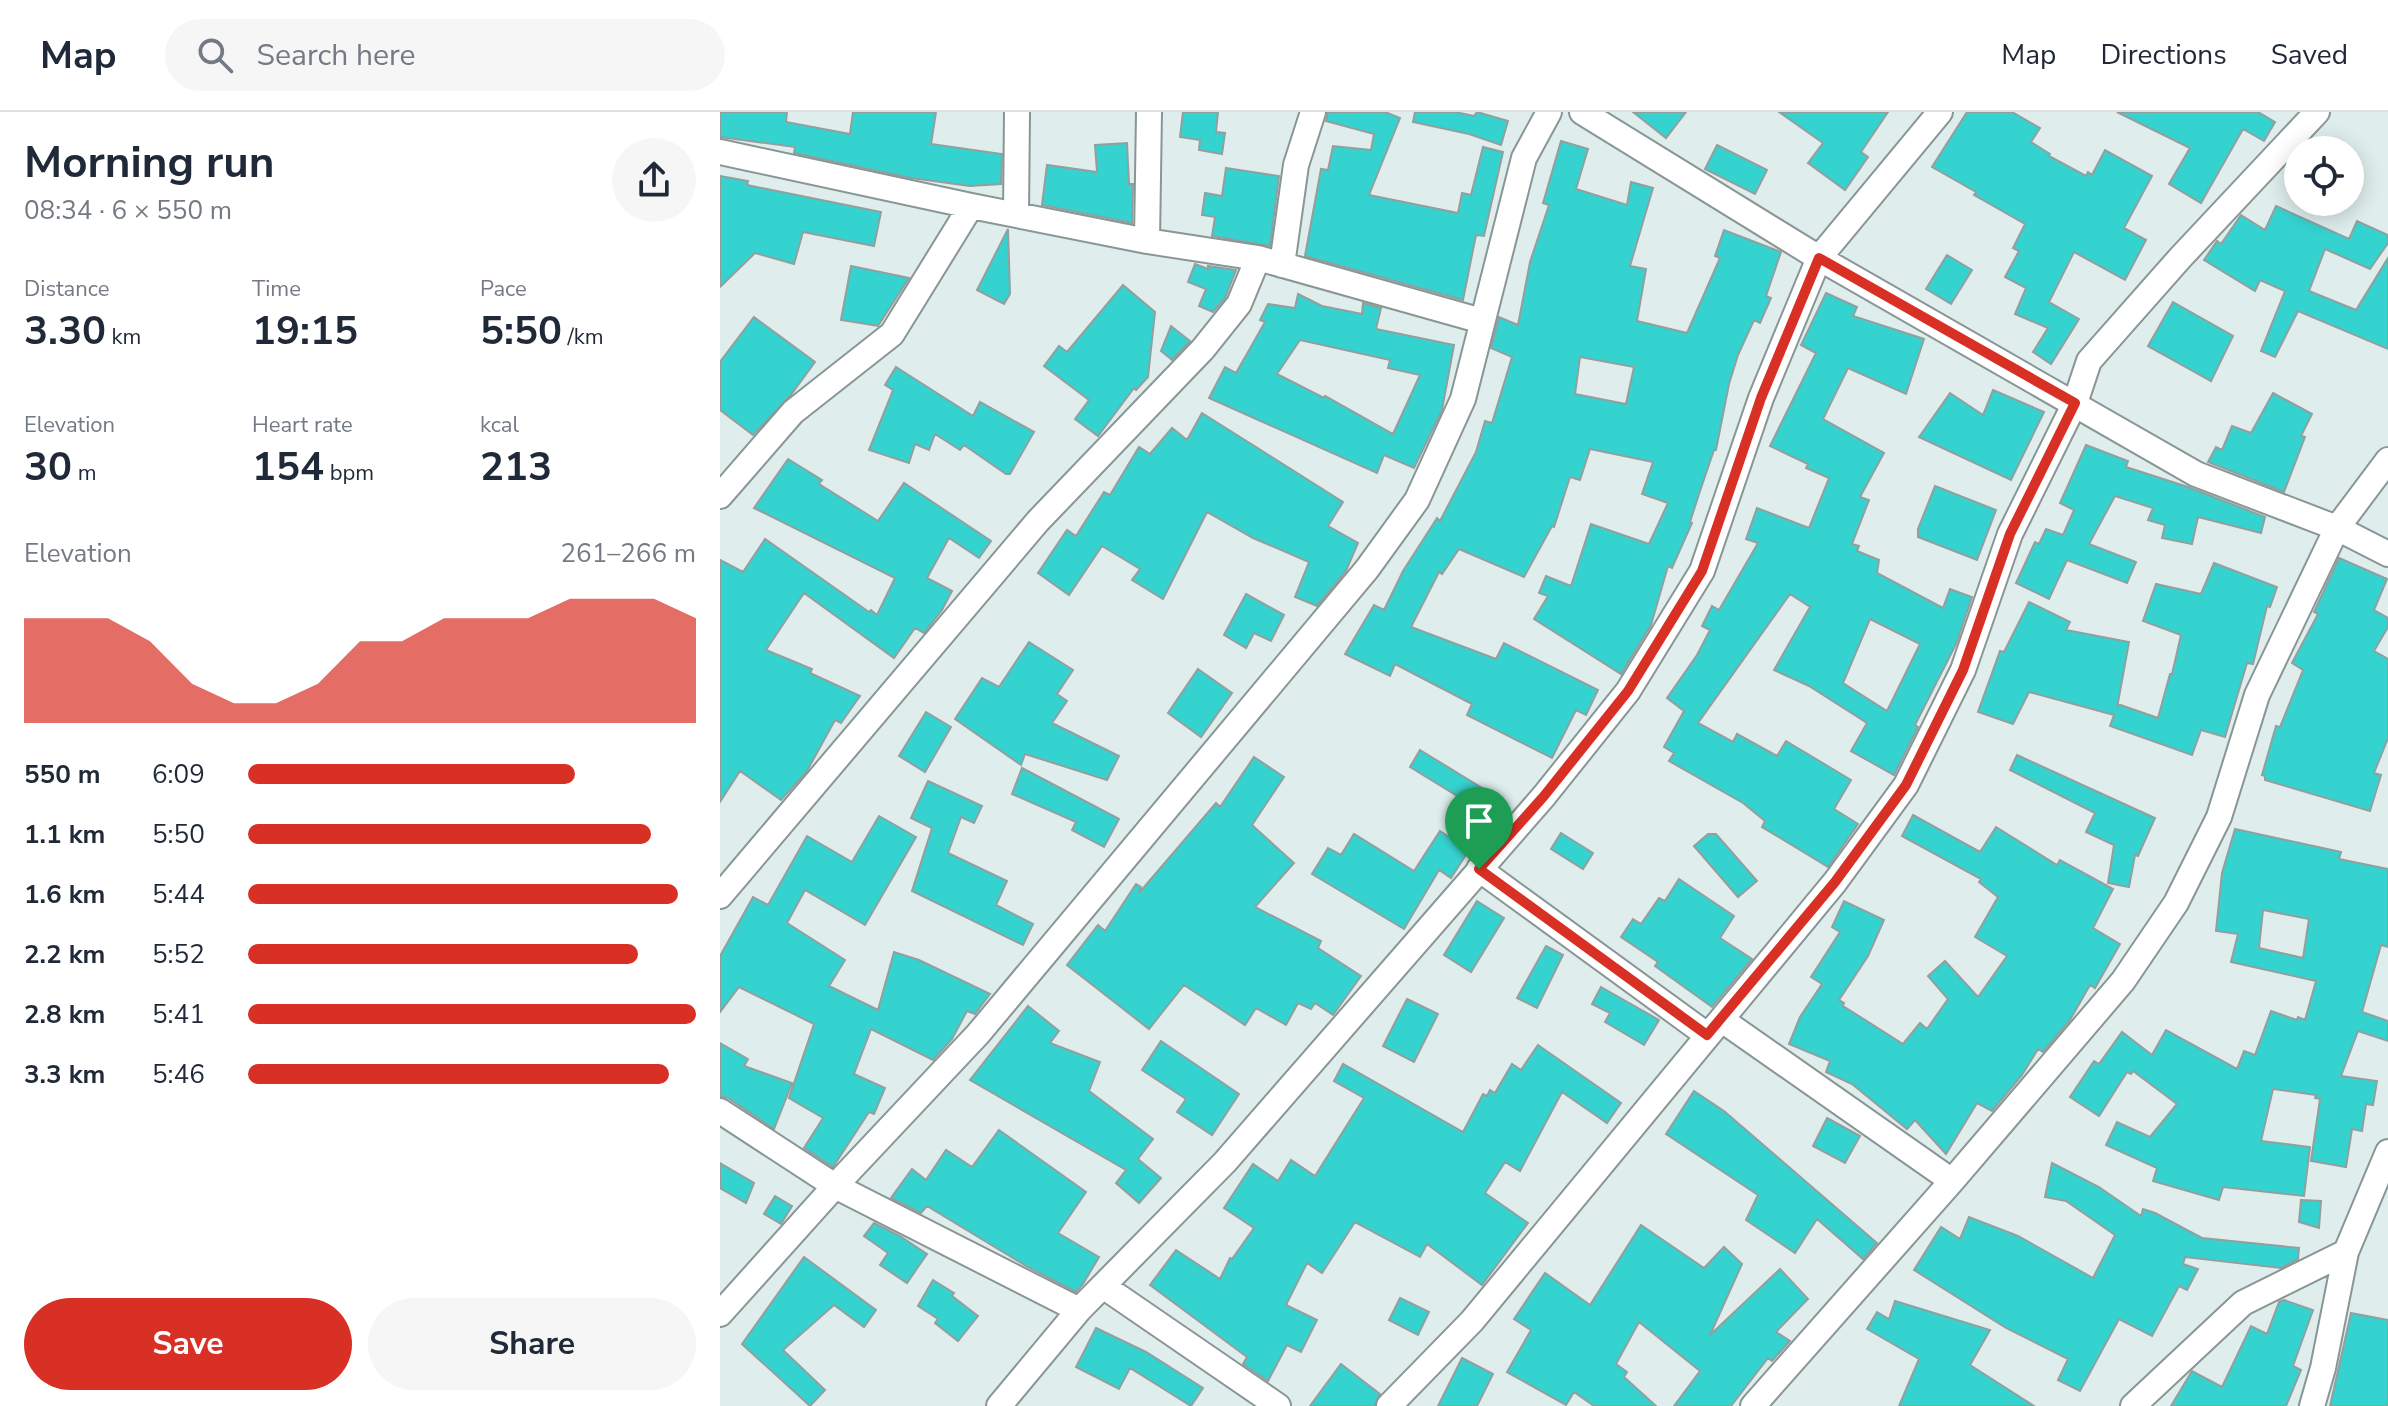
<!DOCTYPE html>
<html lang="en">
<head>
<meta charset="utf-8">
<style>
	:root { --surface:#fff; --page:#f6f6f7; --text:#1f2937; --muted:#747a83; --line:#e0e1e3; --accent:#d93025 }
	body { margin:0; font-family:"Nunito Sans",sans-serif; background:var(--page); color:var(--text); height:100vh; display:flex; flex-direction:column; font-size:30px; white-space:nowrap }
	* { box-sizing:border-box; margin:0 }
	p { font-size:26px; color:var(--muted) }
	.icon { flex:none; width:44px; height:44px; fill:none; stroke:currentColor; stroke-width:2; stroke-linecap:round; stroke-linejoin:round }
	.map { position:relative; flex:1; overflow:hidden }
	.side { display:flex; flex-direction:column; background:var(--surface); width:720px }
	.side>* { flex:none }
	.tools { position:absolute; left:1564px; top:24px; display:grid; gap:16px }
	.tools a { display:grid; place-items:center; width:80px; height:80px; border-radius:50%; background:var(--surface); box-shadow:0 4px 20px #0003; font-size:40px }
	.pin { position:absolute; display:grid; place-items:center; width:68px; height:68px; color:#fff; margin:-82px -34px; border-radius:50% 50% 50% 0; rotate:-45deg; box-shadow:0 0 8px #0007 }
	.pin .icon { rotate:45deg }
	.round { display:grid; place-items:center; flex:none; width:84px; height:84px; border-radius:42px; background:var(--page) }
	.overview { display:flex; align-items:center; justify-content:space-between; height:136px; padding:0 24px }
	h1 { font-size:44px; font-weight:700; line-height:60px }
	.metrics { display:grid; grid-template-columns:repeat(3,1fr); gap:12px; height:136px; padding:8px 24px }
	.metrics div { display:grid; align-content:center }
	.metrics b { font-size:40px; font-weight:700 }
	.metrics small { font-size:22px; font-weight:400 }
	.metrics p { font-size:22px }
	.chart { height:224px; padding:16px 24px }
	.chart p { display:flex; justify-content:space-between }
	.chart svg { width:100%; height:144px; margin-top:8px; fill:var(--accent); opacity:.7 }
	.primary-button { display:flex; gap:16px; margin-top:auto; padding:16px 24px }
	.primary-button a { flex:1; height:92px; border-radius:48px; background:var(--accent); color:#fff; font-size:32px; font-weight:700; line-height:92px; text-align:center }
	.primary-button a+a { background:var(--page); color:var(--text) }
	ul { padding:0 24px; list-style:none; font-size:26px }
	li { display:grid; grid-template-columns:128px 96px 1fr; align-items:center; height:60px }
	li i { height:20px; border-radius:10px; background:var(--accent) }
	header { display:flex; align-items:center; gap:48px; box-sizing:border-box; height:112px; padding:0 40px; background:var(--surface); border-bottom:2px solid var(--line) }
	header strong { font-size:38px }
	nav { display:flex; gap:44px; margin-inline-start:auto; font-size:28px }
	.search { width:560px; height:72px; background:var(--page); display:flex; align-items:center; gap:20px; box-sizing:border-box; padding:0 28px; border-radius:44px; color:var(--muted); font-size:30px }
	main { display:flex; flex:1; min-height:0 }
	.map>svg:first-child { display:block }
</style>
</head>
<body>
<header>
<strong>Map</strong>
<div class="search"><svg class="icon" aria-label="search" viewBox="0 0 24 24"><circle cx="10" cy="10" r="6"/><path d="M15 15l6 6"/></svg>Search here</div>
<nav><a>Map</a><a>Directions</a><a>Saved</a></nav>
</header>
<main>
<section class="side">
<div class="overview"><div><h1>Morning run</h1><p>08:34 · 6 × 550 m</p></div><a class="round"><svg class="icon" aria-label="share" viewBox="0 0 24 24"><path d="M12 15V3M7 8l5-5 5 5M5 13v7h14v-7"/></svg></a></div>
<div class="metrics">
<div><p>Distance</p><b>3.30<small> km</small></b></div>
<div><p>Time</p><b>19:15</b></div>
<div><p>Pace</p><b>5:50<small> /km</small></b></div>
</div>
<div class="metrics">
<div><p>Elevation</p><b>30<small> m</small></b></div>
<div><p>Heart rate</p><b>154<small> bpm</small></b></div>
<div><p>kcal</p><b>213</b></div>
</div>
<div class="chart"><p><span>Elevation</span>261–266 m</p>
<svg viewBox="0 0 160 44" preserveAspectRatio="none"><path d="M0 44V12L10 12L20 12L30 19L40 32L50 38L60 38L70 32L80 19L90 19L100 12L110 12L120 12L130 6L140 6L150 6L160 12V44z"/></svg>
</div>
<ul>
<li><b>550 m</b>6:09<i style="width:73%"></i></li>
<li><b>1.1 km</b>5:50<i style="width:90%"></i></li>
<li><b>1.6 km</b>5:44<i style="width:96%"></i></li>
<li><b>2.2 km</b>5:52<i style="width:87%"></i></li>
<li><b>2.8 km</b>5:41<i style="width:100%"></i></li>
<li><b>3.3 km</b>5:46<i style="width:94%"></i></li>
</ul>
<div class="primary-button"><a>Save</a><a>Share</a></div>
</section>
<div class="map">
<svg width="1668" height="1294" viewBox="0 0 1668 1294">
	<rect width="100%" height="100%" fill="#dfeeed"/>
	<path fill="#35d3d0" stroke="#919f9f" stroke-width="2" fill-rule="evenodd" d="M0,0H67L66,10L130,22L133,0H216L211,32L282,42L281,72L250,74L191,66L74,41L75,35L0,25Z
		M463,0H498L496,20L505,21L502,42L479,38L480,28L460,25Z
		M608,0H665L680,6L649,83L738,101L742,81L751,83L763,35L783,40L764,124L756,123L743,188L585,144L601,57L608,58L613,34L651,38L654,22L606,9Z
		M695,0H735L754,4L757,0L788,9L781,33L749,22L693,10Z
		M913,0H966L946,26Z
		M1059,0H1168L1141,40L1148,45L1125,78L1088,51L1103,31Z
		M1247,0H1292L1320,16L1311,30L1330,42L1329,44L1366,64L1368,60L1372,63L1385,38L1432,64L1404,116L1426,128L1405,168L1354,140L1329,190L1359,207L1331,252L1313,240L1328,216L1295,202L1306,176L1285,165L1299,139L1293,136L1305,112L1254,83L1256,80L1212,55Z
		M1397,0H1538L1555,10L1544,29L1523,17L1481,91L1449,72L1470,36Z
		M841,29L868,37L856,77L907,93L911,70L933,76L910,154L926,157L917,209L967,221L1000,146L995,144L1004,118L1061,140L1046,184L1051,186L1040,211L1034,208L1018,243L1009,272L996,338H994L980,379L970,410L972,411L952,456L948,454L931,513L901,562L814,507L828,484L819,481L826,464L851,474L871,412L929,432L948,391L922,382L933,350L870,337L860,368L850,365L834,415L832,414L804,465L739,437L722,462L719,460L691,515L776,547L784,531L878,578L866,603L856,598L832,646L747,603L752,592L675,552L670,564L625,542L654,493L664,498L683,459L717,406L720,409L756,340L765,309L772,311L792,245L771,236L779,205L798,213L810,150L829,93L823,91ZM860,245L914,255L906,292L855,282Z
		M407,31L409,72H413L412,111L322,93L327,53L377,60L375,33Z
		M997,33L1047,58L1035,82L985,57Z
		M506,56L559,64L550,134L492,124L495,105L482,103L485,81L502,84Z
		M0,64L28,69L27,73L161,100L154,134L83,120L74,152L35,141L0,175Z
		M1556,94L1629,127L1637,109L1668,123V131L1650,157L1605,137L1589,179L1636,198L1668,146V237L1578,199L1555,245L1541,239L1565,179L1540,168L1535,179L1484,148L1497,129L1501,132L1521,103L1545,118Z
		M288,117L290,182L284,192L257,178Z
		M1227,143L1252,158L1231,192L1206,177Z
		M475,152L488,157V154L516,158L505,186L493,200L479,194L486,177L468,170Z
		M131,154L189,166L158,214L121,208Z
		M403,173L435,200L428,265L416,278L414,276L378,324L355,307L369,288L324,254L339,234L347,240Z
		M1106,181L1137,195L1133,204L1204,227L1186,282L1128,256L1103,307L1164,341L1140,385L1149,388L1132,432L1139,434L1137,439L1159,448L1157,461L1223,496L1230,477L1252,485L1236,532L1195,613L1198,615L1174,663L1131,639L1147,611L1089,574L1054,558L1090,495L1070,482L978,611L1013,630L1017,622L1057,644L1066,629L1131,668L1114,697L1138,712L1108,755L1042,715L1045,709L1023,691L949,649L954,641L944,635L964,599L947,586L977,543L990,518L982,514L992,494L999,498L1038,431L1026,427L1037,396L1089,416L1109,366L1086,356L1088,352L1050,334L1096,241L1081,233ZM1150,507L1200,532L1167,599L1123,571Z
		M578,182L602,194L642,202L643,191L661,196L656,217L734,233L722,298L694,356L664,343L657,361L489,286L505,255L516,261L545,210L540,208L548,192L575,196ZM580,228L670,248L668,256L700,263L673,322L605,284L604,286L557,262Z
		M1453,190L1513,224L1491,269L1428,234Z
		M34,205L95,250L70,284L33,323L0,298V250Z
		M451,214L470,229L452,248L441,239Z
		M176,255L253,304L260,290L314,320L290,362H286L244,333L240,338L215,322L209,338L195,332L189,351L149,338L173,278L165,273Z
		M1273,278L1324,300L1291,368L1199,325L1230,281L1263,303Z
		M1553,281L1592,302L1581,324L1585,325L1564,380L1488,350L1496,335L1502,338L1512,314L1531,321Z
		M482,301L623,390L608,414L638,431L626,459L597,494L575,485L589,450L533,426L487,400L443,487L412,468L420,457L382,434L349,483L318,461L347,418L356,424L384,380L390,383L419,335L430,342L452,316L467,328Z
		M1366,333L1408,349L1406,355L1468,375L1545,405L1541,421L1478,405L1472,432L1442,426L1445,413L1428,408L1433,396L1395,384L1369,432L1416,450L1407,471L1347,448L1329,487L1296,471L1315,430L1319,432L1326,417L1343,423L1354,398L1340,391Z
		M68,347L102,368L99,372L158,409L184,371L271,429L259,446L229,426L207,466L232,479L222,498L204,521L195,516L174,546L84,481L46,538L92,557L90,561L140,584L121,611L115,608L87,659L61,688L20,659L0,690V448L23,460L45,427L149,500L151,498L157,503L175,466L34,396Z
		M1215,374L1276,398L1257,448L1198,425V417Z
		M1619,446L1667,467L1654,498L1668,506V515L1654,539L1668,547V626L1654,661L1661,663L1650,699L1545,668V664L1542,663L1556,614L1560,615L1583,558L1572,551L1598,502L1594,500Z
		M1494,451L1557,475L1550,495L1547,494L1533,552L1527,551L1505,625L1481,618L1472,643L1390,614L1394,603L1309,580L1293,612L1258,600L1280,539L1284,540L1309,490L1350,510L1346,518L1409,530L1397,596L1398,592L1438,606L1450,562H1452L1461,523L1423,509L1436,472L1481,482Z
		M526,482L564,503L551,529L534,521L526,536L504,523Z
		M309,530L353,558L337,582L347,589L332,611L399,644L387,668L305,642L301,653L235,607L262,566L279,575Z
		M478,557L512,581L481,625L448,601Z
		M206,600L231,615L205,660L179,644Z
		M700,638L767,679L757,696L690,655Z
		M1297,643L1435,706L1418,744L1415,743L1409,775L1388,771L1394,733L1366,720L1375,701L1290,658Z
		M534,645L564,665L532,713L574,751L535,795L601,829L598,836L641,864L613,903L595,891L591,897L578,891L566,913L536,896L525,913L464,873L429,917L347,853L378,813L385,819L416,772L421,775L419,781L496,691L500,695Z
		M302,656L399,707L384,735L352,718L356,710L292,682Z
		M208,669L262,694L254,711L241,705L228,741L287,769L276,793L313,812L303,833L192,779L212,716L191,706Z
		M1193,703L1260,740L1276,715L1337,753L1340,748L1393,777L1373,816L1400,832L1375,876L1370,873L1350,908L1323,940L1318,937L1302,963L1272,999L1257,991L1226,1042L1195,1008L1187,1017L1132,972L1106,960L1110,949L1069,932L1080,905L1102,872L1091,865L1120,820L1112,815L1124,789L1164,808L1148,844L1119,888L1124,891L1123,894L1183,932L1200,911L1207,917L1228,887L1208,864L1225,849L1258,885L1287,844L1255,825L1278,785L1259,770L1261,767L1182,724Z
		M159,704L196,725L145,813L85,778L67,811L125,848L109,874L158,898L174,840L199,848L270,882L255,902L247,899L232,927L213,948L151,917L134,962L165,976L154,1002L149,1000L113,1055L84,1036L103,1006L69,986L94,912L19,875L0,900V844L33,785L48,793L87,724L132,750Z
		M1515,717L1621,740L1619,747L1668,757V835L1661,833L1642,900L1668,909V929L1638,919L1621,964L1657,969L1653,993L1646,992L1642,1019L1632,1017L1626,1055L1591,1049L1600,987L1595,986L1596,983L1553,977L1541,1029L1590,1035L1584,1084L1503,1075L1499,1088L1433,1069L1437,1056L1386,1033L1397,1010L1430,1025L1457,992L1413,959L1411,962L1407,960L1379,1004L1350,985L1374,949L1379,952L1402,920L1432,943L1446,918L1517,957L1524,939L1535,943L1551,899L1577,908L1578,905L1585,908L1596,869L1511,850L1518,822L1496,819L1502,761ZM1543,798L1589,807L1583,846L1539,836Z
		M720,719L749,738L731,766L719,758L684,817L592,762L608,736L621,743L634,722L694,759Z
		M841,721L873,741L863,757L831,737Z
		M988,722H996L1037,769L1018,785L974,734Z
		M959,767L1014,804L1000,826L1032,847L992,895L935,854L938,850L901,825L913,807L921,812L939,786L945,789Z
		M757,789L784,806L751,860L724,843Z
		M826,834L843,843L817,896L797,886Z
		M881,875L939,908L924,933L885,910L890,901L872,892Z
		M687,887L718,902L694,950L663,934Z
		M308,894L339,919L330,931L380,950L369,979L433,1027L418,1047L441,1066L419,1091L396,1071L406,1058L250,968Z
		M441,929L519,982L492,1023L457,1000L466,987L422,958Z
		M0,931L28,947L24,954L72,971L54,1017L8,986L0,984Z
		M818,933L901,991L887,1011L842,980L800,1059L785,1050L765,1081L808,1111L762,1173L707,1132L700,1145L635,1110L602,1161L587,1151L566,1193L597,1208L581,1240L567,1233L548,1269L523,1252L527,1245L430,1173L456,1138L500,1167L510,1146L512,1147L534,1116L504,1096L533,1052L558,1069L571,1048L595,1064L644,986L614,969L623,952L743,1020L763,982L767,984L770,978L775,981L792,952L801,958Z
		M974,979L1004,999L1157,1131L1143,1147L1097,1107L1075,1141L1026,1108L1038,1083L946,1022Z
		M1107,1006L1140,1024L1125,1051L1093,1034Z
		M279,1018L366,1080L338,1121L379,1145L363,1172L356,1180L306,1154L207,1094L201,1101L171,1086L192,1057L206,1068L226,1038L252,1055Z
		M0,1051L34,1071L26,1091L0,1076Z
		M1332,1051L1379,1075L1421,1104L1423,1097L1435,1101L1482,1126L1579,1136L1578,1147L1561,1156L1465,1145L1463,1152L1478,1157L1467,1178L1459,1174L1432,1224L1399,1207L1360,1279L1338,1268L1348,1247L1286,1216L1194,1158L1221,1115L1240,1127L1249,1105L1298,1124L1373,1166L1395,1123L1346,1089L1325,1085Z
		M55,1084L72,1094L61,1112L44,1102Z
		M1581,1088L1601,1089L1599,1116L1579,1110Z
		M154,1111L180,1124L207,1142L187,1171L160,1153L168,1141L144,1124Z
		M921,1113L984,1156L1004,1135L1022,1152L990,1223L1060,1157L1088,1187L1056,1220L1070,1229L1052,1249L1048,1246L1011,1294H954L980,1259L919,1210L896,1252L907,1260L904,1265L936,1294H874L854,1280L846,1293L787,1260L811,1218L794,1207L825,1161L870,1193Z
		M84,1145L156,1198L144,1215L114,1193L63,1238L105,1278L90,1294L22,1232Z
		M213,1168L234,1181L232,1184L258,1204L238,1229L215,1211L218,1207L198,1194Z
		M680,1186L709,1200L698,1223L669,1208Z
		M1564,1188L1593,1198L1573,1254L1581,1258L1566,1294H1451L1472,1259L1502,1275L1531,1214L1547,1222L1559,1190Z
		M1175,1189L1270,1218L1250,1253L1314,1294H1179L1199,1247L1147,1217L1157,1200L1169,1207Z
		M1631,1201L1668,1208V1294H1610Z
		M376,1216L426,1240L483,1276L471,1294L410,1256L399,1277L356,1255Z
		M742,1246L773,1262L757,1294H718Z
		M621,1252L660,1282L654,1294H590Z"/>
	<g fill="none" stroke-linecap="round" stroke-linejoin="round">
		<g stroke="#889695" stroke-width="28">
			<path id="street" d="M862,0L1099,146L1476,362L1617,416L1668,442
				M0,40L251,94L427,129L538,146L762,209
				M296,102L297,0
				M427,129L429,0
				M562,153L576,53L593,0
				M0,384L73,300L172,222L251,94
				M759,757L987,923
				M0,784L318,409L483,237L519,192L538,146
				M1002,908L1232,1069
				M0,999L115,1074L359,1198
				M383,1174L558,1294
				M0,1202L115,1074L258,922L647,457L697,388L743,287L804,46L829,0
				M279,1294L359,1198L505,1050L824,684L908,579L982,459L1041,286L1099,146L1220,0
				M669,1294L752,1209L1115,770L1186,673L1243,558L1290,422L1355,291L1369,249L1460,146L1597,0
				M1033,1294L1232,1069L1403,869L1456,791L1499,705L1537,583L1617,416L1668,348
				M1413,1294L1523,1191L1626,1140
				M1592,1294L1603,1256L1626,1140L1668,1040"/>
		</g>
		<use href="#street" stroke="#fff" stroke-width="24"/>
	</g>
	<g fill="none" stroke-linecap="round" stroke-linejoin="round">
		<g stroke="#fff" stroke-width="16">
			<path id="route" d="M1099,146L1355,291L1290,422L1243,558L1186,673L1115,770L987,923L759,757L824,684L908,579L982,459L1041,286Z"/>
		</g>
		<use href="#route" stroke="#d93025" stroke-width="10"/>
	</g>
</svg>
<div class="tools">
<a><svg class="icon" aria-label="locate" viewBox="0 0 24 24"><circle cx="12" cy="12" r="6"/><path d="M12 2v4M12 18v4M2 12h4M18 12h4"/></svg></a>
</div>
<div class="pin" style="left:759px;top:757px;background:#1e9e55"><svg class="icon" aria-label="arrive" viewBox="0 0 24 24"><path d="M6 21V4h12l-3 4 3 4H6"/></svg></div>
</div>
</main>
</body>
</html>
